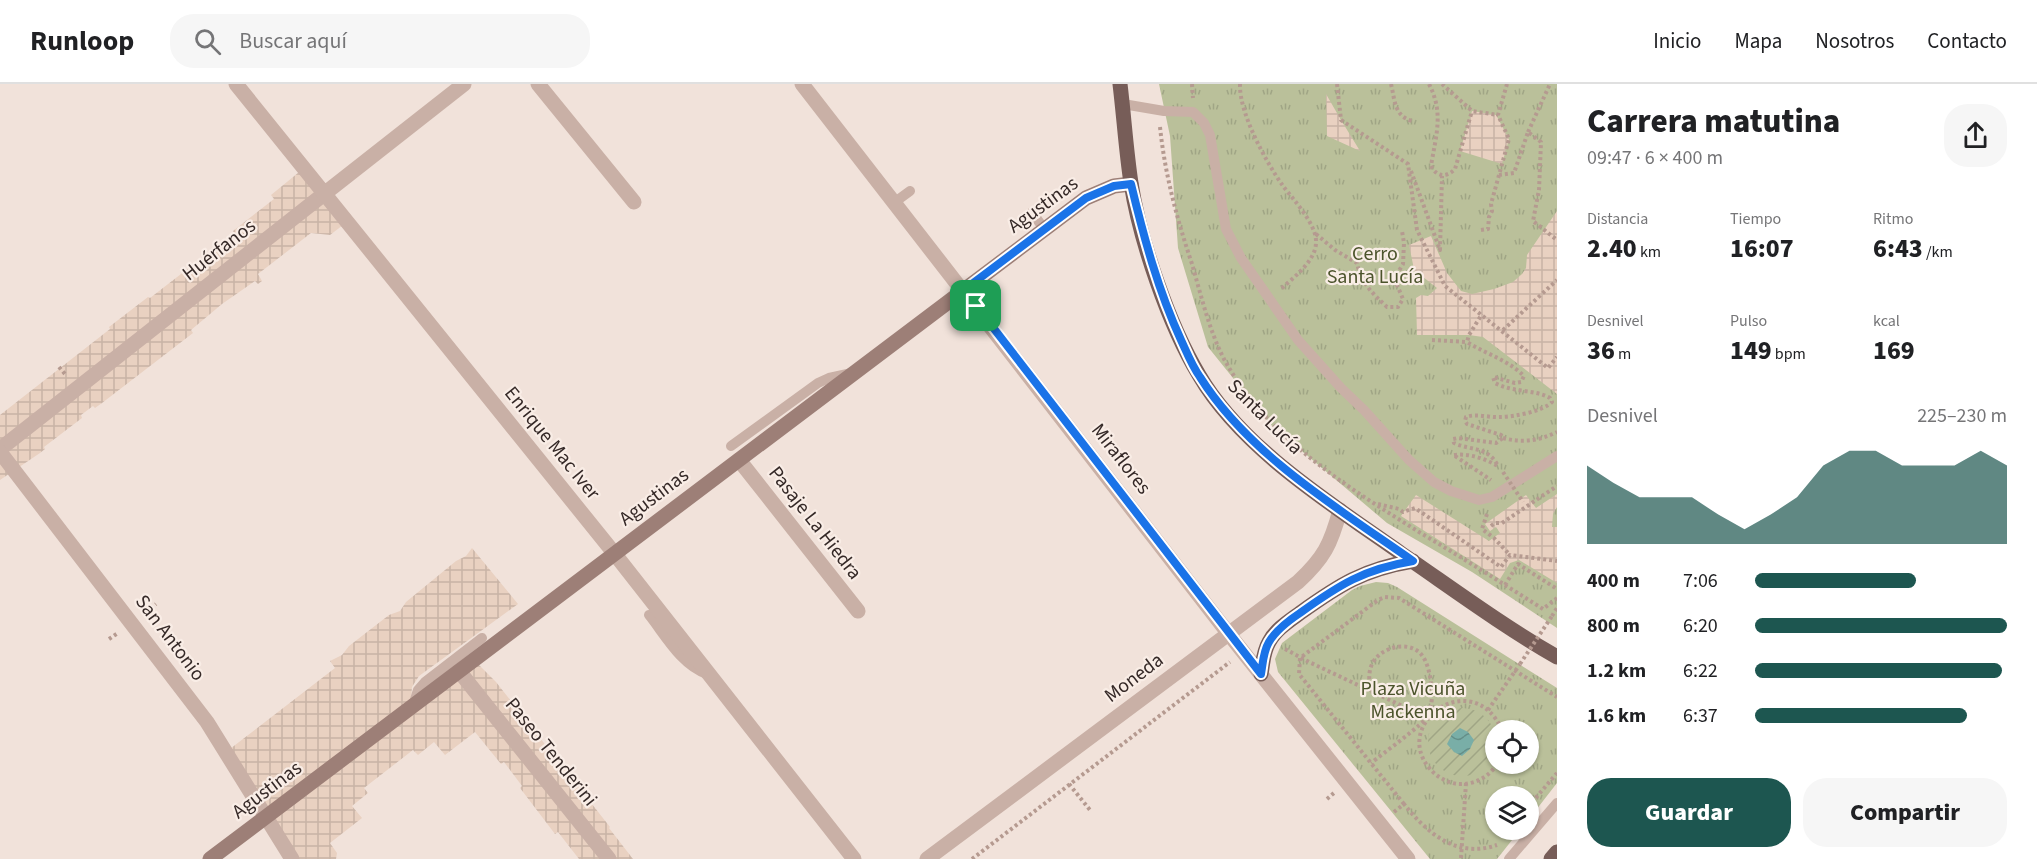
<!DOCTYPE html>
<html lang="es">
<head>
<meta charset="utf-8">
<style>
	:root { --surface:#fff; --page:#f6f6f6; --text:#202124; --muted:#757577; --line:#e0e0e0; --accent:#1d5650 }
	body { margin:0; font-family:"Source Sans 3",sans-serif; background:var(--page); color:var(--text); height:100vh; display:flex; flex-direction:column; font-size:22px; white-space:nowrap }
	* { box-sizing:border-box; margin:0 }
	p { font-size:20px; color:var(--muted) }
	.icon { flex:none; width:33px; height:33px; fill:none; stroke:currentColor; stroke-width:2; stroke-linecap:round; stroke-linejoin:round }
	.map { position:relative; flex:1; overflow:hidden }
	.details { display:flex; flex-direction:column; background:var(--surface); width:480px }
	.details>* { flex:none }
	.fabs { position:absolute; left:1485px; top:636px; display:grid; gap:12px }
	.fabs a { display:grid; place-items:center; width:54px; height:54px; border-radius:50%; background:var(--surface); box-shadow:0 2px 4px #0004; font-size:30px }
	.pin { position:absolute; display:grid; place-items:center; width:51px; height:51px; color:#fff; margin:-26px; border-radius:12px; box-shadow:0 3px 9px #0006 }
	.round { display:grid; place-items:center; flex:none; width:63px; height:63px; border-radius:24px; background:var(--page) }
	.summary { display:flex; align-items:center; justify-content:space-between; height:102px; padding:0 30px }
	h1 { font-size:33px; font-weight:800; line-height:45px }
	.metrics { display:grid; grid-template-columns:repeat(3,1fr); gap:9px; height:102px; padding:6px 30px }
	.metrics div { display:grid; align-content:center }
	.metrics b { font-size:26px; font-weight:800 }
	.metrics small { font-size:16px; font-weight:400 }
	.metrics p { font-size:16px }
	.chart { height:168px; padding:12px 30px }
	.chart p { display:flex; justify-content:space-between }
	.chart svg { width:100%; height:108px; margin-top:6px; fill:var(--accent); opacity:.7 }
	.action { display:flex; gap:12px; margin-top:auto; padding:12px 30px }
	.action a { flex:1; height:69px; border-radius:24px; background:var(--accent); color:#fff; font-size:24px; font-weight:800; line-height:69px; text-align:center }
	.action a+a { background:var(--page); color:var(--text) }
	ul { padding:0 30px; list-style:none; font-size:20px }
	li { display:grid; grid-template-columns:96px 72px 1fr; align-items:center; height:45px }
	li i { height:15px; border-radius:8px; background:var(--accent) }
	header { display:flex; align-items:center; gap:36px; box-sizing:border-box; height:84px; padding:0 30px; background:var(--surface); border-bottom:2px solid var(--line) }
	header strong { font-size:28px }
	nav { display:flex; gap:33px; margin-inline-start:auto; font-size:21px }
	.search { width:420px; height:54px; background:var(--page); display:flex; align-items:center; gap:15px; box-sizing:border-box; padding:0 21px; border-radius:24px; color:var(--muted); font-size:22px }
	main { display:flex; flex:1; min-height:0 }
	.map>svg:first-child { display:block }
</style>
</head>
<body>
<header>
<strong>Runloop</strong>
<div class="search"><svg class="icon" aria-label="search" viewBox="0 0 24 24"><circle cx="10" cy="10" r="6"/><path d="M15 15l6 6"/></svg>Buscar aquí</div>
<nav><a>Inicio</a><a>Mapa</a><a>Nosotros</a><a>Contacto</a></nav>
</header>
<main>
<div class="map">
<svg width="1557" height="775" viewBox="0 0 1557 775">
	<defs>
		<pattern id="park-tufts" width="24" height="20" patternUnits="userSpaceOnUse" patternTransform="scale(1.5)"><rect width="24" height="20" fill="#bac09a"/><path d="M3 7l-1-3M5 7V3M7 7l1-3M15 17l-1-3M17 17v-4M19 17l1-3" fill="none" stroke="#a0a585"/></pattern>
		<pattern id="garden-furrows" width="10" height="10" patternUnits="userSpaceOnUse" patternTransform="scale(1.5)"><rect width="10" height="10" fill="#bac09a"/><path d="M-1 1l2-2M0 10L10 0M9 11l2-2" fill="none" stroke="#a0a585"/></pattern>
		<pattern id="plaza-grid" width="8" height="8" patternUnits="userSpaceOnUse" patternTransform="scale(1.5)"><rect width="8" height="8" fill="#e9d1c1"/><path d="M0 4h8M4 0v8" fill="none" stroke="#c8b3a6"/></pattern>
		<pattern id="water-waves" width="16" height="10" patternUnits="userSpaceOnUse" patternTransform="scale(1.5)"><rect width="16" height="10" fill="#79aea7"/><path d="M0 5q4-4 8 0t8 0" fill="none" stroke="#648e88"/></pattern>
	</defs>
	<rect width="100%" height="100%" fill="#f1e2da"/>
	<path fill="url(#park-tufts)" fill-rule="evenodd" d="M1159,0H1557V544L1472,488L1387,439L1270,340L1208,263L1178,164L1170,52Z
		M1376,498L1388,499L1397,503L1557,604V699L1529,735L1528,712H1496V746H1520L1497,775H1430L1278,588L1275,575L1282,559L1352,506L1360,502ZM1496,646H1528V680H1496Z"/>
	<path fill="url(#garden-furrows)" d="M1428 658a34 34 0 1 1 68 0a34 34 0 1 1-68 0Z"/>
	<path fill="url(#plaza-grid)" d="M1326,10L1341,36L1360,67L1327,52Z
		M1472,27L1496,31L1509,55L1502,80L1460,67Z
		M304,84L347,138L330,151L311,149L258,190L262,197L258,200L255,197L222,220L191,246L193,249L102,319L95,324L93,322L81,331L82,334L44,363L45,365L40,369L0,396V331L110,245L109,243L148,213L150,214L234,149L233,147L274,115L271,111Z
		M1557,127V310L1483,253L1469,251H1417L1416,214L1421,211L1428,212L1437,204L1418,189L1415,190L1409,161L1431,152L1447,189L1461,207L1472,210L1494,205L1513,198L1522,190L1526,184L1527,171Z
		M1557,410V423L1553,430L1552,443H1557V499L1519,476L1510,479L1500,495L1401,432L1416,411L1489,457L1500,449L1496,443L1490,447L1485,440L1526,411L1536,424Z
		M472,464L518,520L419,592L412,603L411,616L474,576L496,598L610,743L609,744L633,775H579L558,748L555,750L520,704L522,702L504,678L501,680L475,648L445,671L434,658L418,671L413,666L364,704L368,709L352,722L362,734L330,759L337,769L336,775H292L226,668L335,584L330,577L342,571L349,562L389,531L400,527L406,518L456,477L466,472Z"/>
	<path fill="url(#water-waves)" d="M1460,644L1468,648L1474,656L1470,665L1462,672L1454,668L1447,660L1452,650Z"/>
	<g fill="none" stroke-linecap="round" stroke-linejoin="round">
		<path stroke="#b59a90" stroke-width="4" stroke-dasharray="3 3" stroke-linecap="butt" d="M1192,0L1193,14
			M1240,0C1239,29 1266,78 1283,102C1293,115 1316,140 1316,157C1317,176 1294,193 1281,205
			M1337,0L1341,36L1408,80L1417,146L1445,202L1548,284L1557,273
			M1391,0C1395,16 1394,32 1412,37
			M1429,0C1444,29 1436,51 1431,82C1437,93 1446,94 1455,85L1472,27
			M1442,0L1472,27L1498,31
			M1507,0L1498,31L1509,55L1499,91L1514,89L1528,48L1541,58L1539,106L1533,137L1557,156
			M1160,43C1165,91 1177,135 1192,180C1201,211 1209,246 1224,275C1267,354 1346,402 1419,448C1461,473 1502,499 1543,525L1557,514
			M1528,48L1550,0
			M1411,87L1440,166L1442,92
			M1481,146L1488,145L1489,133L1492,127L1491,120L1499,91
			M1316,150L1335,166L1357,179C1361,199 1373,210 1387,223H1398L1403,215L1397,201V190L1403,180L1404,159L1402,147
			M1503,246L1557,196
			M1432,256L1467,258
			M59,283L65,290
			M1503,354C1522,359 1539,357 1557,348
			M1454,371C1470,369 1485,375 1498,382C1488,362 1471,367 1454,359L1453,355L1458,354L1496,359L1503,354L1501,351L1467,340L1465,337L1466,333C1477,329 1489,334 1501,333C1513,333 1544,327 1552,318L1550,314C1534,305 1514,309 1495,299L1493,293L1515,299L1521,298L1524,292C1508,276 1486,270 1467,258L1469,251L1482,230
			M1455,372L1491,396
			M1378,420L1399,425L1403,428L1415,424L1501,483L1510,471L1557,477
			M1487,430L1482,445L1494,454L1510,471
			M1491,442L1495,439H1502L1557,402
			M1505,501L1518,480L1557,505
			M146,528L156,520
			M1552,532L1557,524
			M109,555L118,549
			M1285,565L1309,578L1428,634
			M1371,607C1369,598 1368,589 1372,580C1380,564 1406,556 1420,569C1427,576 1430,590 1431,599C1433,610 1432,622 1428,632C1425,639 1381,671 1371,679
			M1488,626L1520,580
			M1497,680C1489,693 1474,701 1458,700C1448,699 1437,693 1430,685C1390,639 1473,581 1502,646
			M1069,700L1090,726
			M1327,715L1334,709
			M1404,720L1299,590L1300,574L1378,516L1385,513L1399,514L1557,613
			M1528,723L1557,689
			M1394,728L1404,720C1427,749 1457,775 1497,761
			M1461,774L1466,699
			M972,775L1230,578"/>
		<path stroke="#c9b0a6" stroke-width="10" d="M1123,20L1164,27L1193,28L1204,39L1210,51L1226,145L1241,174L1298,256L1341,304L1364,326L1409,376L1434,398L1451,407L1479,416L1492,413L1557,372
			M895,118L910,107
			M1032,128L1044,145
			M731,362L818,299L829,294L852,289
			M649,531C665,551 681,581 707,590
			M413,622L418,606L425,598L482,554
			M1509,775L1557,719"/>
		<path stroke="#c9b0a6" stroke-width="15" d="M538,0L634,118
			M0,365L324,110
			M459,587L609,775"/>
		<path stroke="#c9b0a6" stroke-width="15" d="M236,0L614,469L854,775
			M324,110L464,0
			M0,368L207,638L292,775
			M739,376L858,527
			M927,775L1298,498C1324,474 1331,460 1340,426"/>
		<path stroke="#c9b0a6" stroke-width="15" d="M802,0L1228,549L1408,775"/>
		<path stroke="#9d7f77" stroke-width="15" d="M210,775L1086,114L1114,102L1131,100"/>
		<path stroke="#775d58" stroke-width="15" d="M1120,0C1124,33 1126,66 1131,99C1140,157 1169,241 1199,291C1242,365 1333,421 1402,470C1453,505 1503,542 1557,573
			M1261,590C1263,579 1263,568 1269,558C1275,546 1289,537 1300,529C1339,501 1364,485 1413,477
			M1551,775L1557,768"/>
		<path stroke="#b59a90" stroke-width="4" stroke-dasharray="3 3" stroke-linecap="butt" d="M1503,388L1523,418
			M1520,580L1552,532"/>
	</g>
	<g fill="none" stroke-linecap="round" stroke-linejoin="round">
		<g stroke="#fff" stroke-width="12">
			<path id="route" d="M1131,100C1144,154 1158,206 1181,256C1187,269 1192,282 1200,293C1249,371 1339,425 1413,477C1364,485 1339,501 1300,529C1288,537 1276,546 1269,558C1263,568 1263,579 1261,590L964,206L1086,114L1114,102Z"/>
		</g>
		<use href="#route" stroke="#1a73e8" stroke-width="8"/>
	</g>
	<g text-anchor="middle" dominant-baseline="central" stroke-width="4.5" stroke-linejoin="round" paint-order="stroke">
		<g font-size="20" fill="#352927" stroke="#f9ede6">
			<text transform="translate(1043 121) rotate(-36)">Agustinas</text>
			<text transform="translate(219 166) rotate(-38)">Huérfanos</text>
			<text transform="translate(1265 333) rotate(45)">Santa Lucía</text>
			<text transform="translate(552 359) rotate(51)">Enrique Mac Iver</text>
			<text transform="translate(1121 375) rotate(52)">Miraflores</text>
			<text transform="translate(654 413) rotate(-37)">Agustinas</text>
			<text transform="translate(815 439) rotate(52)">Pasaje La Hiedra</text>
			<text transform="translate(170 554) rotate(53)">San Antonio</text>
			<text transform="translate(1134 594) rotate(-37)">Moneda</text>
			<text transform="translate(551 668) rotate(51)">Paseo Tenderini</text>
			<text transform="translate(267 706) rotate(-37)">Agustinas</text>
		</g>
		<g font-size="20" fill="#4b532b" stroke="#f9ede6">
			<text x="1375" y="170">Cerro<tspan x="1375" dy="23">Santa Lucía</tspan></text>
			<text x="1413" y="605">Plaza Vicuña<tspan x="1413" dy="23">Mackenna</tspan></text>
		</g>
	</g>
</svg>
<div class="fabs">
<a><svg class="icon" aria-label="locate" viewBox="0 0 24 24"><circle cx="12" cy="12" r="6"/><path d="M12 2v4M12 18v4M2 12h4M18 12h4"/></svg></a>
<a><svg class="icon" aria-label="layers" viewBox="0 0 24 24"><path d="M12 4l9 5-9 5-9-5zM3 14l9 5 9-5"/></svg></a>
</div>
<div class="pin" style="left:976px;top:222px;background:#1e9e55"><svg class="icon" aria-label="arrive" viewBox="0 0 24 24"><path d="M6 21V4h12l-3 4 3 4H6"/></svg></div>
</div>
<section class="details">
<div class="summary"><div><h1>Carrera matutina</h1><p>09:47 · 6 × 400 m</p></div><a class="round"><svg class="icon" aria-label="share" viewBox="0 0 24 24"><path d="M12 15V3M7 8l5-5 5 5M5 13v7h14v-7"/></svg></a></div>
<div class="metrics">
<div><p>Distancia</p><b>2.40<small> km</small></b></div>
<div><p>Tiempo</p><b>16:07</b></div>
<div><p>Ritmo</p><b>6:43<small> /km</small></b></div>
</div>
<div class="metrics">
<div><p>Desnivel</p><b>36<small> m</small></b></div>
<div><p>Pulso</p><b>149<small> bpm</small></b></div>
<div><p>kcal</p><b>169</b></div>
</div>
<div class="chart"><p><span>Desnivel</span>225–230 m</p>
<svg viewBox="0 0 160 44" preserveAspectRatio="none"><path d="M0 44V12L10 19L20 25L30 25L40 25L50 32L60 38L70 32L80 25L90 12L100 6L110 6L120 12L130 12L140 12L150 6L160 12V44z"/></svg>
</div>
<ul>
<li><b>400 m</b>7:06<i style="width:64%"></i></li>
<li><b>800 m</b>6:20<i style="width:100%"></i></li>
<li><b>1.2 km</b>6:22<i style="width:98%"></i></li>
<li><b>1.6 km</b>6:37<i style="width:84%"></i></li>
</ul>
<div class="action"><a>Guardar</a><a>Compartir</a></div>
</section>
</main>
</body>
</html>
